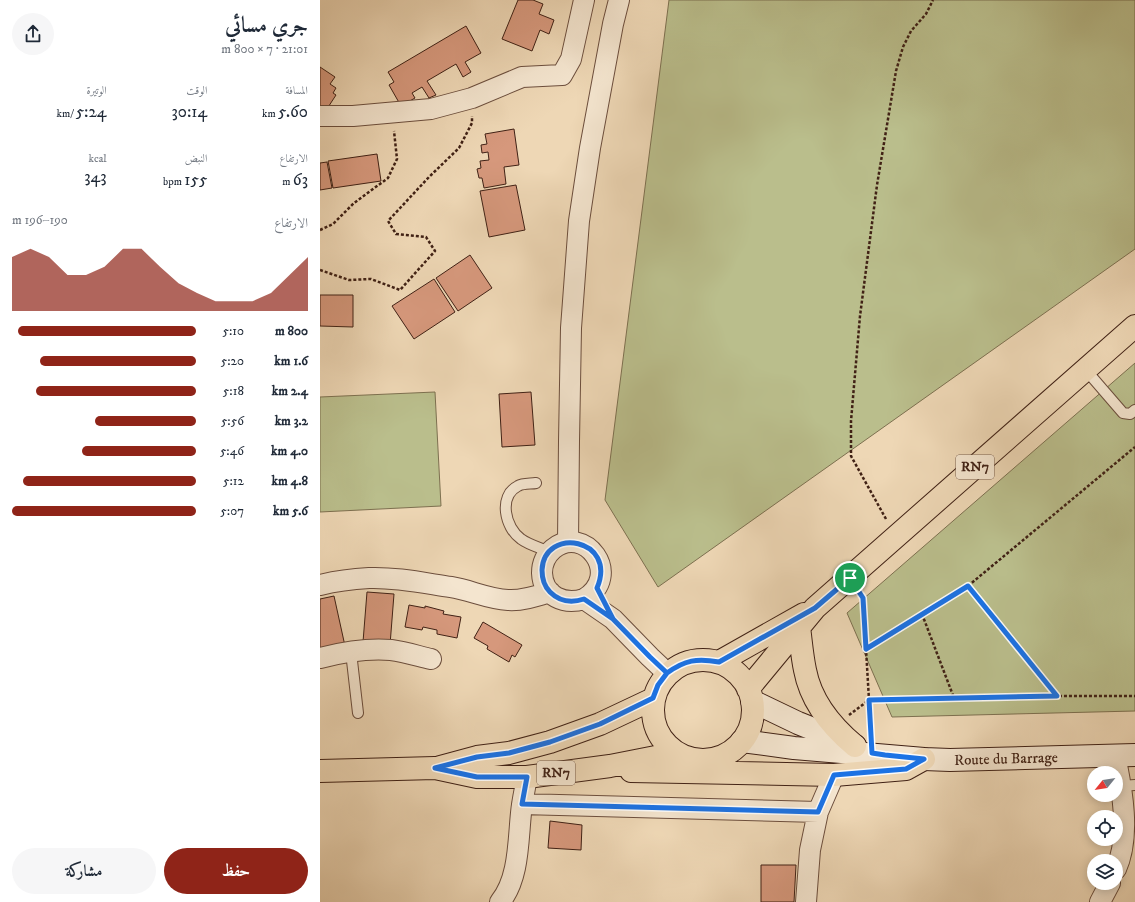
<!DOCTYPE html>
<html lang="ar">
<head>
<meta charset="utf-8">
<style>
	:root { --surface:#fff; --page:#f6f6f7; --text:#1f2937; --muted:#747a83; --accent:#8f2418 }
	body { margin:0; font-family:"IM FELL DW Pica",Amiri,serif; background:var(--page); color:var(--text); direction:rtl; height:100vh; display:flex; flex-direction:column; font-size:15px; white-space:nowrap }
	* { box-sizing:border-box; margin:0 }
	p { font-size:13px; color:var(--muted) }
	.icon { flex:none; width:22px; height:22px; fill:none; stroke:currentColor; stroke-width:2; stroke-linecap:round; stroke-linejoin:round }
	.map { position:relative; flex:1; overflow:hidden; direction:ltr }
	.panel { display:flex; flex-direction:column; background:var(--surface); width:320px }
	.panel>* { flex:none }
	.needle { width:26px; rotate:240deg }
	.controls { position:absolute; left:767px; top:766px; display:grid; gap:8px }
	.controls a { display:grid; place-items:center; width:36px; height:36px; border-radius:50%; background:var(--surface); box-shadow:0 2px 10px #0003; font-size:20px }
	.pin { position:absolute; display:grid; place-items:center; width:34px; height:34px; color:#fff; margin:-17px; border:2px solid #fff; border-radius:50%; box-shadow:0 1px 4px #0007 }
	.round { display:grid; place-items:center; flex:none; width:42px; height:42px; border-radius:21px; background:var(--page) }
	.summary { display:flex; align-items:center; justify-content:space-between; height:68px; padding:0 12px }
	h1 { font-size:22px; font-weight:600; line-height:30px }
	.stats { display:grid; grid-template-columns:repeat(3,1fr); gap:6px; height:68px; padding:4px 12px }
	.stats div { display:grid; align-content:center }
	.stats b { font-size:17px; font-weight:600 }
	.stats small { font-size:11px; font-weight:400 }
	.stats p { font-size:11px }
	.chart { height:112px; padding:8px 12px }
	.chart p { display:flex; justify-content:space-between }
	.chart svg { width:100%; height:72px; margin-top:4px; fill:var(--accent); opacity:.7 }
	.cta { display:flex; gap:8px; margin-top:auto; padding:8px 12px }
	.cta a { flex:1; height:46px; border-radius:24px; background:var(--accent); color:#fff; font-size:16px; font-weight:600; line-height:46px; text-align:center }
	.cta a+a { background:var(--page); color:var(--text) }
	ul { padding:0 12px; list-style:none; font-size:13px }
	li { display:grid; grid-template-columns:64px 48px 1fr; align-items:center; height:30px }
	li i { height:10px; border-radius:5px; background:var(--accent) }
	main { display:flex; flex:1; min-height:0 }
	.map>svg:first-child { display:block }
</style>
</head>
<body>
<main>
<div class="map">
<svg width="815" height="902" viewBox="0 0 815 902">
	<rect width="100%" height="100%" fill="#eed7b5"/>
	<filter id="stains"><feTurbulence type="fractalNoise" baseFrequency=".005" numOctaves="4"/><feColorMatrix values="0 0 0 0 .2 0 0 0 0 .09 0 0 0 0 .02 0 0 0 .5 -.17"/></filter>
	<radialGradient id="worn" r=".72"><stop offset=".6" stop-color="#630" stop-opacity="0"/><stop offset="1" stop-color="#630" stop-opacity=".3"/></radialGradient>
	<path fill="#babe8c" stroke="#7d7050" d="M349,0H815V249L338,587L285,500Z
		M815,363V711L572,717L527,613Z
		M115,392L121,506L0,512V397Z"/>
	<path fill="#d6987c" stroke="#402115" d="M198,0H213L223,4L219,14L234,20L229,34L220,30L212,51L182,39Z
		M146,26L161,53L145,62L151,72L143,77L136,64L107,81L116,95L109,98L102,87L92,93L95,98L81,106L69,85L74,82L68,72Z
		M0,67L15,77L10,84L16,88L13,93L16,95L3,115L0,113Z
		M194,129L199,165L184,167L186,184L164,188L162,178H159L157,169L161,168L160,161L169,160L168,152L162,153L161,145L167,144L165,134Z
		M57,154L61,181L13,188L8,161Z
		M7,162L12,188L0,190V163Z
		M196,185L205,230L169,237L160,191Z
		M150,255L172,288L138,311L116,278Z
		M114,279L135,312L94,339L72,306Z
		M0,295H33V327L0,326Z
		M211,392L215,445L182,447L179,394Z
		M47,592L74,594L70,645L43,642Z
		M14,596L25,646L0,651V599Z
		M89,605L105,608V606L124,611L123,614L141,617L137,638L117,634V630L103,627L102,630L85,627Z
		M163,622L202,645L195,657L192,655L189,662L167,649L168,646L154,638Z
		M230,821L262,825L261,850L228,848Z
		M441,865H476L474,902H441Z"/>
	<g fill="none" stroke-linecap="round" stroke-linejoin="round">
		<g stroke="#6c4e3d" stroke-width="12">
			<path id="service" d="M765,369L803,413L810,414L815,410
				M216,483C211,484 203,483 198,486C178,496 185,528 201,539C209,545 221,548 230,552
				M31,652L38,713
				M801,786L815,785"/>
		</g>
		<g stroke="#6c4e3d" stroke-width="22">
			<path id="minor" d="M0,116H33L111,109L152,98L202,77L242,75L251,59L264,0
				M248,542L249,441L251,328L259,221L270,148L293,24L299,0
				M0,585C16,581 32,579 49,578C76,577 104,583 131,587C150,590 168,599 188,600C202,601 217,596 230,592
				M264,599C304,575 264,523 233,549C226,555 222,564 222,573C223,597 245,605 264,599L293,619L330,657L347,673
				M0,658C23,652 48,648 71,650C85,652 98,656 111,659
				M795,755C802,789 811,836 796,869
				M202,804L498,812
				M180,902C199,879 198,842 201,813C202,801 205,789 207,777
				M486,902L490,850L498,812L514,775
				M780,902L790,883"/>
		</g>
		<g stroke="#402115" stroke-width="24">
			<g id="secondary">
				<path d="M432,701L478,723L535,746"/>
				<path id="s1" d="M422,741L474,748L604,759L630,760L815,755"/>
			</g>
		</g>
		<g stroke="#402115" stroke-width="24">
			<path id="primary" d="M479,627C481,642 482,656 485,670C491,702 511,726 535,746
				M333 710a50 50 0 1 1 100 0a50 50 0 1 1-100 0Z
				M399,662L484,614
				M428,689L495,608L815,326
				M120,767L157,757L189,753L230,742L280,724L333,699
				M0,771L115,768L157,777H207L290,766L356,753
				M311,771L514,775L586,769L604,759"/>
		</g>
		<path stroke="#402115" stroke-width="2.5" stroke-dasharray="3 2" stroke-linecap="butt" d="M0,230L13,224L34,203L68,178L77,159L74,131
			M0,270L29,280L51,279L80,290L115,251L106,237L76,234L68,221L109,177L139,148L152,123V116
			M566,519L531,456V421L540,316L557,185L576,71L583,47L591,31L606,14L613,0
			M648,586L737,696
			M540,594L543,598L551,734
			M602,614L634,698
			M546,649L648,586L815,447
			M529,715L549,700L737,696H815"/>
		<use href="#service" stroke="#f4e5cf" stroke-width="10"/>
		<use href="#minor" stroke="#f4e5cf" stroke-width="20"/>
		<use href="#secondary" stroke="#f4e5cf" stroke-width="22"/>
		<use href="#primary" stroke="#eed7b5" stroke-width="22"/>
	</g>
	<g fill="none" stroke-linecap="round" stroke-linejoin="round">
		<g stroke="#fff" stroke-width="8">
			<path id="route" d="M530,578L495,608L399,662C377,658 365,660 347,673L330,657L293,619L264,599C252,603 240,602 230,592C224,586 222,578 222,570C224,526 298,538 277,588L293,619L330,657L347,673L338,685L333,698L280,724L230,742L189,753L157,757L115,768L157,777H207L202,804L498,812L514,775L586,769L604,759L565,755L552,753L549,700L737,696L648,586L546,649L543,598L530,578"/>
		</g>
		<use href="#route" stroke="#1a73e8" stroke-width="5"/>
	</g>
	<g text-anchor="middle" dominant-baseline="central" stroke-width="3" stroke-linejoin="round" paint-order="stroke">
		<g fill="#f4e5cf" stroke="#765c4d" stroke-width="1">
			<rect x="636" y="455" width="38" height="24" rx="3"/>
			<rect x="217" y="761" width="38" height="24" rx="3"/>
		</g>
		<g font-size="14" font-weight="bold" fill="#402115">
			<text x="655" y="467">RN7</text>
			<text x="236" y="773">RN7</text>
		</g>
		<g font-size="15" fill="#402115" stroke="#f4e5cf">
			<text stroke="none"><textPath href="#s1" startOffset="265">Route du Barrage</textPath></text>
		</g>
	</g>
	<rect width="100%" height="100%" filter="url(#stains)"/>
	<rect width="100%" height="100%" fill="url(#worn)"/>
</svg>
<div class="controls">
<a><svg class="needle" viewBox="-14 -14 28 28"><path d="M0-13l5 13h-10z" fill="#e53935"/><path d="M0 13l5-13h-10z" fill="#747a83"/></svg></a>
<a><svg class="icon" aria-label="locate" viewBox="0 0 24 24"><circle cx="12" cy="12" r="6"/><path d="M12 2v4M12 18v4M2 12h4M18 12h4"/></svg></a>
<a><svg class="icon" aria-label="layers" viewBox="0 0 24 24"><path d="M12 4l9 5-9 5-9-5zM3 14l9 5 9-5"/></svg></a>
</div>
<div class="pin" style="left:530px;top:578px;background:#1e9e55"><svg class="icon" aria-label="arrive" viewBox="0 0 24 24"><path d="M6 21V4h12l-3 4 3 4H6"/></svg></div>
</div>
<section class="panel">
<div class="summary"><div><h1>جري مسائي</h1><p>21:01 · 7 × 800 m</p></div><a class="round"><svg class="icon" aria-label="share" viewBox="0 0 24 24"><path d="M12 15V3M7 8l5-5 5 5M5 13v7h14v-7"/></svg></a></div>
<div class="stats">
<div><p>المسافة</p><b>5.60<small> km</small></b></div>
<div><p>الوقت</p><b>30:14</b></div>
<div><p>الوتيرة</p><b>5:24<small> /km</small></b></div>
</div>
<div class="stats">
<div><p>الارتفاع</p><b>63<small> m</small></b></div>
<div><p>النبض</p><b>155<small> bpm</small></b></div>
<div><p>kcal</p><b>343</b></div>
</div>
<div class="chart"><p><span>الارتفاع</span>190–196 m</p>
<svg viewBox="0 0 160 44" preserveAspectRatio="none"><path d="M0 44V11L10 6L20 11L30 22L40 22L50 17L60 6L70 6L80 17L90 27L100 33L110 38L120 38L130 38L140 33L150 22L160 11V44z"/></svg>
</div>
<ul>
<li><b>800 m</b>5:10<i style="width:97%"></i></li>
<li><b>1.6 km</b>5:20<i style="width:85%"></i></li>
<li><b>2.4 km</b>5:18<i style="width:87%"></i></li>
<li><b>3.2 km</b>5:56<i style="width:55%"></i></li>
<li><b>4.0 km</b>5:46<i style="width:62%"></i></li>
<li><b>4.8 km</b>5:12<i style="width:94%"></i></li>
<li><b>5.6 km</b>5:07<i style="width:100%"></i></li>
</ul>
<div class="cta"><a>حفظ</a><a>مشاركة</a></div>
</section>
</main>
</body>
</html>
